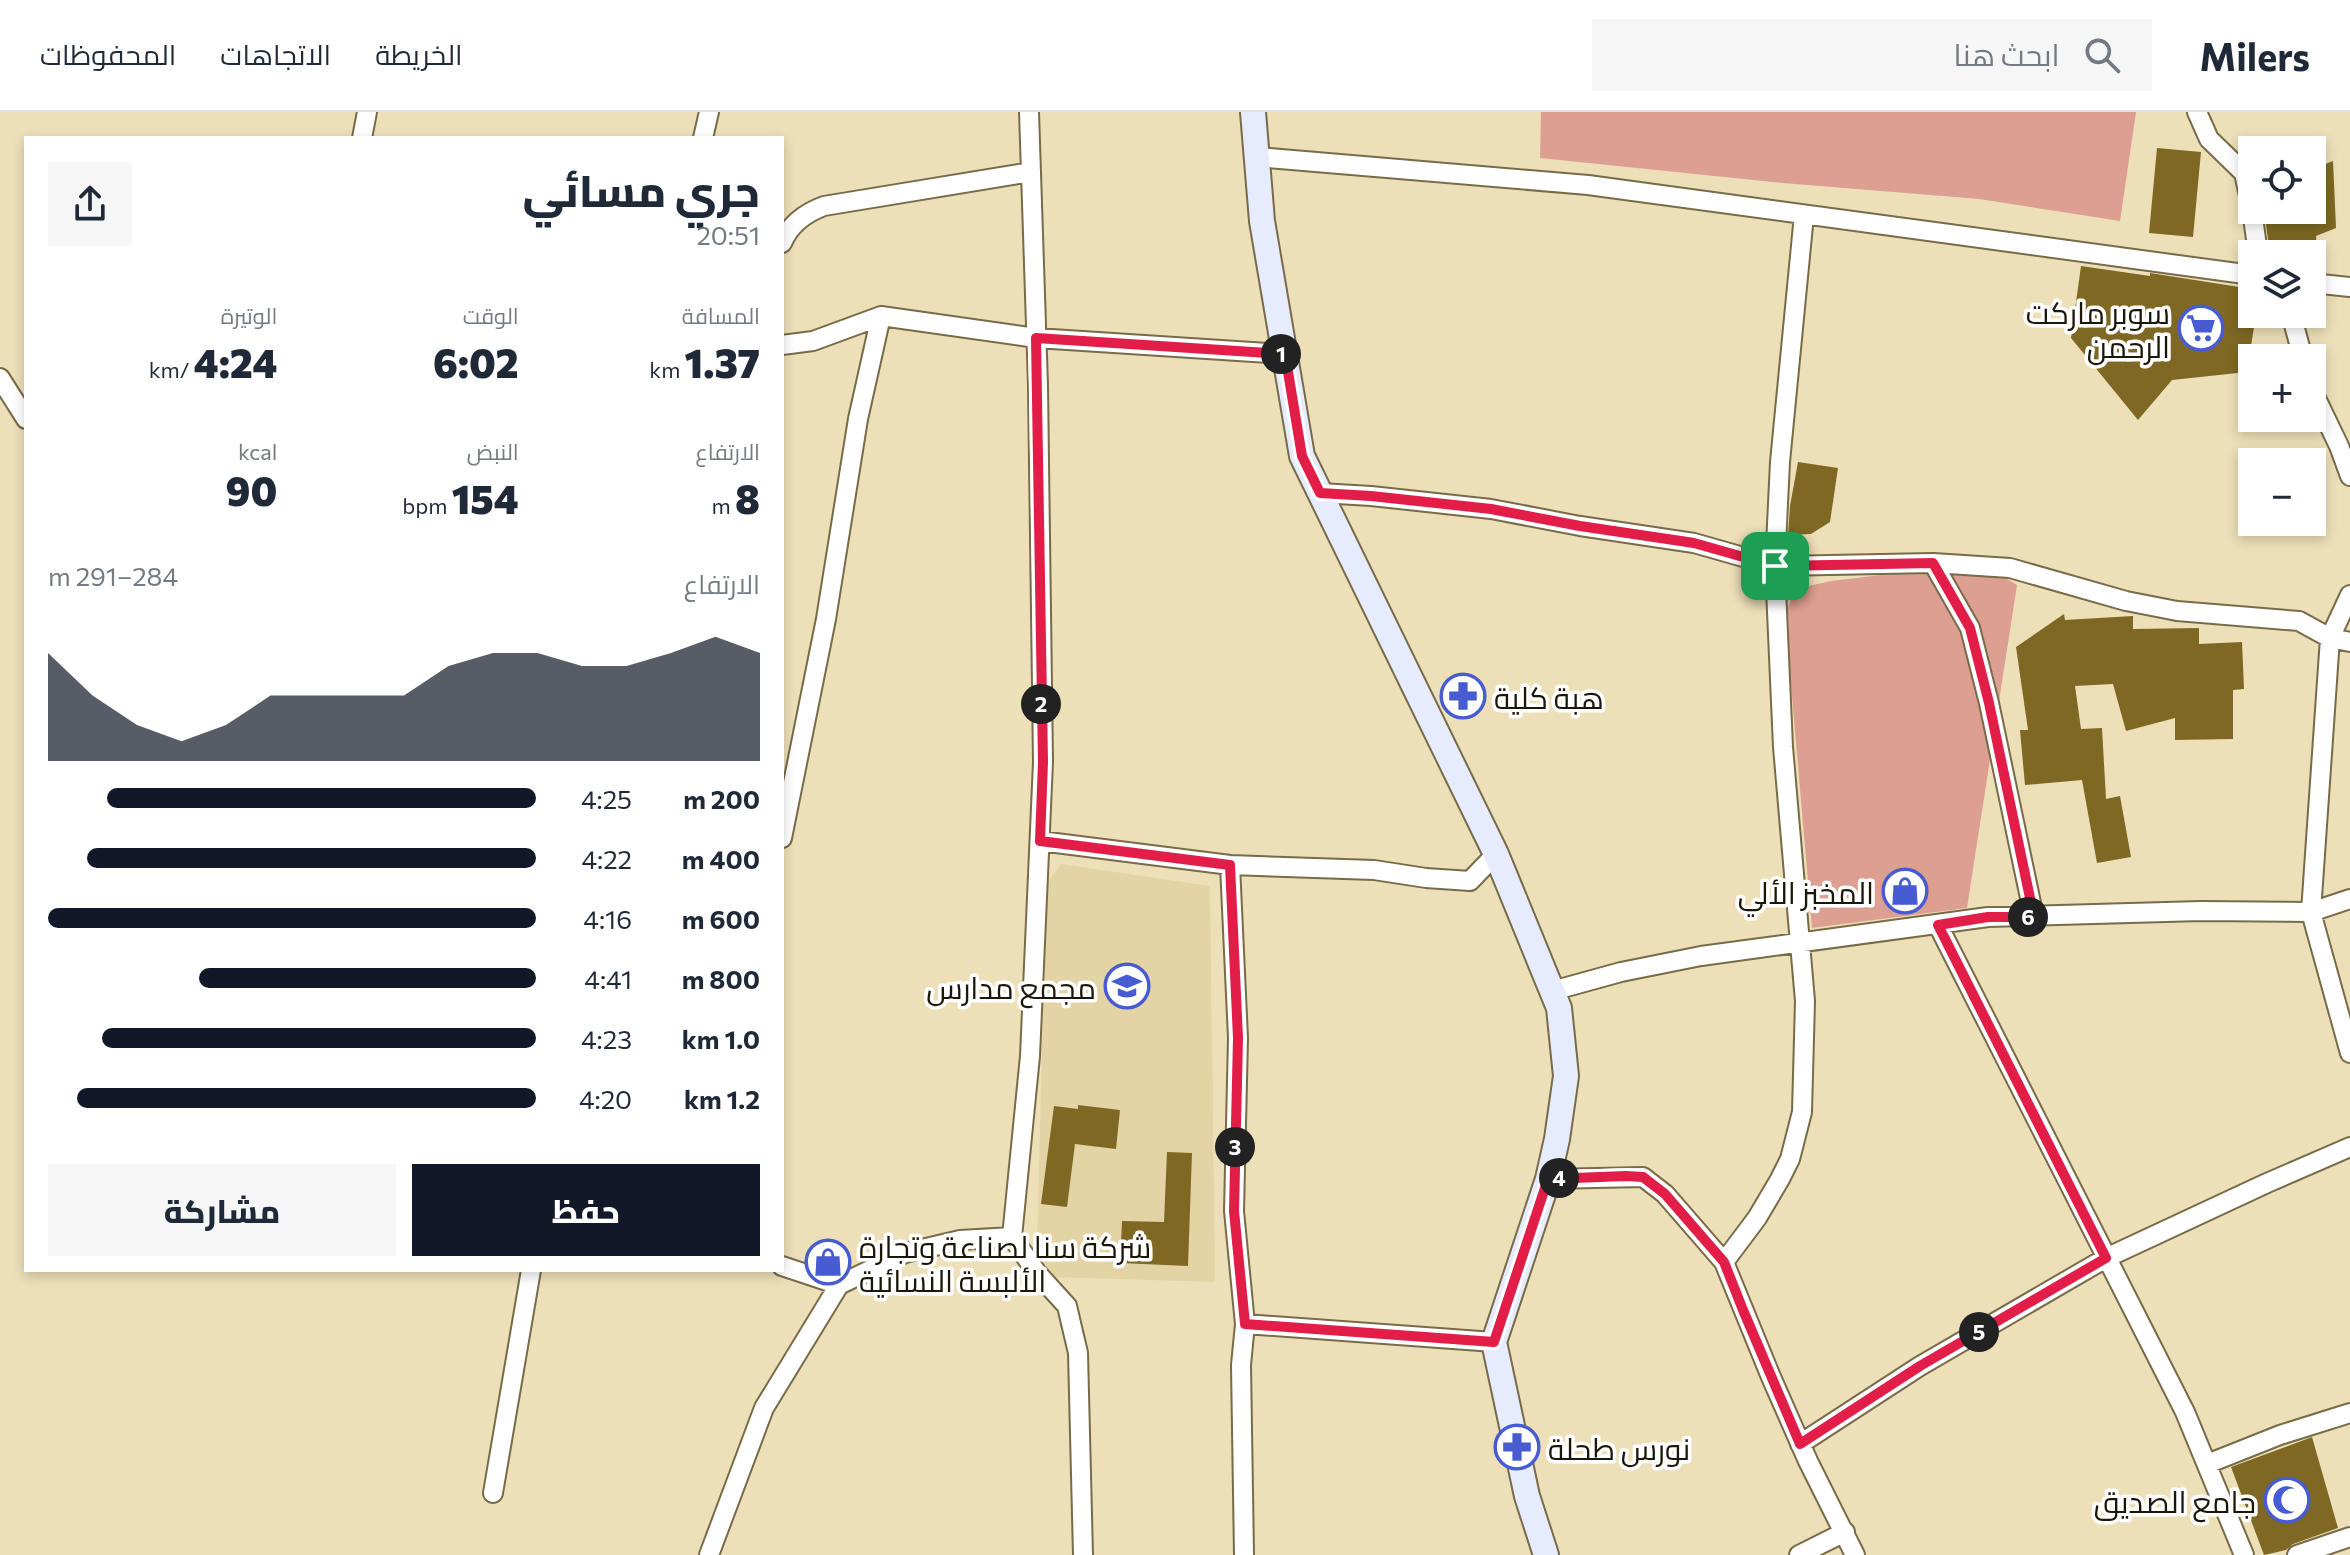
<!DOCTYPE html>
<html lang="ar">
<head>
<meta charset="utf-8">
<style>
	:root { --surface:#fff; --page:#f6f6f7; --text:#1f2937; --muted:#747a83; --line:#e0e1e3; --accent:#111827 }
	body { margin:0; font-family:Commissioner,Cairo,sans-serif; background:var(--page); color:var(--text); direction:rtl; height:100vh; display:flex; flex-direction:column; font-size:30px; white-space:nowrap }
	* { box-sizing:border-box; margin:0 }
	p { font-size:26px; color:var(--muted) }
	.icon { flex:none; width:44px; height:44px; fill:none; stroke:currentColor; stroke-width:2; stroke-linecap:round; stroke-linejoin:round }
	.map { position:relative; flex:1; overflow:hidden; direction:ltr }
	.panel { position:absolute; left:24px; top:24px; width:760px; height:1136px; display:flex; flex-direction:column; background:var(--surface); border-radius:0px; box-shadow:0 4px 12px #0003; direction:rtl }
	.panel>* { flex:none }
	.tools { position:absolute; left:2238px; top:24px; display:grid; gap:16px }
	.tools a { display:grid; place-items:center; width:88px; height:88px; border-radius:0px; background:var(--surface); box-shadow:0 4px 12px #0003; font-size:40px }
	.pin { position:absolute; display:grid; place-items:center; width:68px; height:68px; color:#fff; margin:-34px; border-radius:16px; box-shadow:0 4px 12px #0006 }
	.km { position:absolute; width:40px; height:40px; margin:-20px; border-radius:50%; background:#222; color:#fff; font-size:22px; line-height:40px; text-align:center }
	.round { display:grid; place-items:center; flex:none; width:84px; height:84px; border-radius:0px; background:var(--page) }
	.overview { display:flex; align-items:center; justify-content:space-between; height:136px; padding:0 24px }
	h1 { font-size:44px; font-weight:800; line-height:60px }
	.stats { display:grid; grid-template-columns:repeat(3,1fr); gap:12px; height:136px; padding:8px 24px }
	.stats div { display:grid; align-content:center }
	.stats b { font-size:40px; font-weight:800 }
	.stats small { font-size:22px; font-weight:400 }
	.stats p { font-size:22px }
	.chart { height:224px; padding:16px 24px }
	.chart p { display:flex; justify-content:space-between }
	.chart svg { width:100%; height:144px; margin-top:8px; fill:var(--accent); opacity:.7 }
	.cta { display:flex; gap:16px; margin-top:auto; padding:16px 24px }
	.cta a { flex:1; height:92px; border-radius:0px; background:var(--accent); color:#fff; font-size:32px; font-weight:800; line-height:92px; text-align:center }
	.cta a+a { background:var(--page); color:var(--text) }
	ul { padding:0 24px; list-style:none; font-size:26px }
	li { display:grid; grid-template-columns:128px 96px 1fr; align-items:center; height:60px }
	li i { height:20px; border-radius:10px; background:var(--accent) }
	header { display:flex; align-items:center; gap:48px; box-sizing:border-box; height:112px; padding:0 40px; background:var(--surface); border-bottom:2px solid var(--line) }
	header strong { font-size:38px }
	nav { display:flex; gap:44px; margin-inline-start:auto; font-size:28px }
	.search { width:560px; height:72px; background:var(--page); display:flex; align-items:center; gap:20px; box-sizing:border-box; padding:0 28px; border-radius:0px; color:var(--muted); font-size:30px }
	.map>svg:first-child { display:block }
</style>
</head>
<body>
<header>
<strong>Milers</strong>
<div class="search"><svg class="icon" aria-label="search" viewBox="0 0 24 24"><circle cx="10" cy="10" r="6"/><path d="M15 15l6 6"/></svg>ابحث هنا</div>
<nav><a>الخريطة</a><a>الاتجاهات</a><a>المحفوظات</a></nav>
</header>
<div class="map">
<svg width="2350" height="1443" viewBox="0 0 2350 1443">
	<rect width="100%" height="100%" fill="#eddfb8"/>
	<path fill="#e4d4a5" d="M1061,752L1210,774L1215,1170L1052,1165L1040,1155L1037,1136L1046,772Z"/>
	<path fill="#dd9f92" d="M1541,0H2136L2120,109L1979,87L1783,71L1540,46Z
		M1923,458L1999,462L2017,473L1967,796L1812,816L1785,503L1795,477L1831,469Z"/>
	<path fill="#7e6823" d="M2157,36L2201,40L2193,125L2149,121Z
		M2333,49L2336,116L2316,124L2317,142H2270L2264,98H2312V57Z
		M2081,154L2150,164V161L2252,177V202H2256L2247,260L2172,268L2138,308L2071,226Z
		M1798,350L1838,356L1830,410L1811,422L1788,423L1790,394Z
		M2064,502L2065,508L2133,504V517L2199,516V532L2242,530L2244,577L2233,578V627L2175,628V606L2126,619L2113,572L2075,574L2081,617L2102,616L2106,687L2120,684L2131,745L2097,751L2082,668L2025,673L2020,618H2028L2016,535Z
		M1078,993L1120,998L1116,1037L1075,1032L1067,1095L1041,1092L1054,994L1078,997Z
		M1167,1040L1192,1041L1188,1154L1120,1151L1122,1109L1164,1110Z
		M2312,1325L2338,1416L2293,1432L2286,1438L2264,1443L2231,1355Z"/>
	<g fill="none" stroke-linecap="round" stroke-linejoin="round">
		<g stroke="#776b48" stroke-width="22">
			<path id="street" d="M2197,0L2209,27L2244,61L2252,98
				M362,26L367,0
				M703,26L709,0
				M1257,45L1588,73L2252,163
				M2252,98L2258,142
				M782,131C790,112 805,101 824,94L1031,60
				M2312,171L2350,175
				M2291,202L2303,246
				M881,204L1036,226L1285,242
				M782,233L813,229L881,204L858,307L826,507L782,726
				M0,266L26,307
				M2312,278L2339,334L2350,364
				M1320,381L1371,384L1491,397L1580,414L1694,431L1775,454L1780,350L1804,103
				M1933,451L1970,516L1989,591L2034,805
				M2350,483L2330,526L2350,530
				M1040,729L1230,753L1374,758L1426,766L1470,769L1496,742
				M1230,753L1238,926L1234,1099L1245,1212L1241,1253L1244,1443
				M1938,813L2185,1300L2244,1443
				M1552,879L1621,860L1701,844L1988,805L2201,799L2311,800L2350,787
				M1548,1067L1643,1065L1665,1082L1724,1150
				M1012,1125L1037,1161L1067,1194L1078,1241L1083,1443
				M782,1154L839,1173
				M1245,1212L1494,1230
				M1800,1332L1920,1254L2106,1146L2267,1071L2350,1035
				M2207,1352L2280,1323L2350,1301
				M493,1381L531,1158
				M709,1443L764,1296L839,1173L905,1141L960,1128L1012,1125L1030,944L1043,650L1038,274L1029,0
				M1799,1443L1845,1420
				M1855,1443L1808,1349L1771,1265L1724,1150L1757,1106L1780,1067L1790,1047L1802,1000L1805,889L1783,635L1775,454L1933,451L2010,456L2126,489L2177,499L2299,509L2330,526L2311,800L2350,941
				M2297,1443L2350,1425"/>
		</g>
		<g stroke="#776b48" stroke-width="28">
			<path id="secondary" d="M1253,0L1262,109L1302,344L1496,742L1559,896L1566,964L1557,1027L1548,1067L1494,1230L1527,1384L1546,1443"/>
		</g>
		<use href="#street" stroke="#fff" stroke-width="18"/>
		<use href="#secondary" stroke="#e6ebfe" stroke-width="24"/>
	</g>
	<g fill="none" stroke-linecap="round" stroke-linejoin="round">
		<g stroke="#fff" stroke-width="16">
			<path id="route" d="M1036,226L1285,242L1302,344L1320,381L1371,384L1491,397L1580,414L1694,431L1775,454L1933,451L1970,516L1989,591L2034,805H1988L1938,813L2106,1146L1920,1254L1800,1332L1743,1198L1724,1150L1665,1082L1643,1065L1626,1064L1548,1067L1494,1230L1245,1212L1234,1099L1238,926L1230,753L1040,729L1043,650Z"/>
		</g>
		<use href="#route" stroke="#e11d48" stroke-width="10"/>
	</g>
	<defs>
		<g id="supermarket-ring" transform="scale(2.3)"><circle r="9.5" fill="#fff" stroke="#475cd0" stroke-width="1.5"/><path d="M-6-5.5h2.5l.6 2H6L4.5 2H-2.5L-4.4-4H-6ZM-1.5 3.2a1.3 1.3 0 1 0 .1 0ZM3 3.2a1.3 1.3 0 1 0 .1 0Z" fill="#475cd0"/></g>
		<g id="pharmacy-ring" transform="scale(2.3)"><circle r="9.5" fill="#fff" stroke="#475cd0" stroke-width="1.5"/><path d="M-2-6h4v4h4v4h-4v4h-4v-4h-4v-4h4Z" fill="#475cd0"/></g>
		<g id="shop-ring" transform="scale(2.3)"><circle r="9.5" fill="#fff" stroke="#475cd0" stroke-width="1.5"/><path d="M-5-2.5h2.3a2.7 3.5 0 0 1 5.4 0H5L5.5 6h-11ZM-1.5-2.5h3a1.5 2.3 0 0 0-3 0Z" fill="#475cd0"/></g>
		<g id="school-ring" transform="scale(2.3)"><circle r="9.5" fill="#fff" stroke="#475cd0" stroke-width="1.5"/><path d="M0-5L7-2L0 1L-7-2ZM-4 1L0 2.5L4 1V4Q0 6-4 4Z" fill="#475cd0"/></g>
		<g id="mosque-ring" transform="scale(2.3)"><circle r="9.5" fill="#fff" stroke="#475cd0" stroke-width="1.5"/><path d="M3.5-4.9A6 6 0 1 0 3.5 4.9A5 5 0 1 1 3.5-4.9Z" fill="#475cd0"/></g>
	</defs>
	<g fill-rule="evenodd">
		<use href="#supermarket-ring" x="2201" y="216"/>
		<use href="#pharmacy-ring" x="1463" y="584"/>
		<use href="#shop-ring" x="1905" y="779"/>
		<use href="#school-ring" x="1127" y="874"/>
		<use href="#shop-ring" x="828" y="1150"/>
		<use href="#pharmacy-ring" x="1517" y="1335"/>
		<use href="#mosque-ring" x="2287" y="1388"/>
	</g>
	<g text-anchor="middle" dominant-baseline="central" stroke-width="7" stroke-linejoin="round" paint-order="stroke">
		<g font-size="30" fill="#1b1608" stroke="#fff" text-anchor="end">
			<text x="2170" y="199">سوبر ماركت<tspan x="2170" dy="34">الرحمن</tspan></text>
			<text x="1494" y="584" text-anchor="start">هبة كلية</text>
			<text x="1874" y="779">المخبز الألي</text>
			<text x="1096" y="874">مجمع مدارس</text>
			<text x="859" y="1133" text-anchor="start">شركة سنا لصناعة وتجارة<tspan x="859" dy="34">الألبسة النسائية</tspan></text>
			<text x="1548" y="1335" text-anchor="start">نورس طحلة</text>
			<text x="2256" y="1388">جامع الصديق</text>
		</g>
	</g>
</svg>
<div class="tools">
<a><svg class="icon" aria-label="locate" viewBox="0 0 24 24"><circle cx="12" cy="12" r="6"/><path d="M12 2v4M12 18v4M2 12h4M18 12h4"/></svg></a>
<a><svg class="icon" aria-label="layers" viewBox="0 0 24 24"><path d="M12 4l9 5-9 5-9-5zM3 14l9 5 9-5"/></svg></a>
<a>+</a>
<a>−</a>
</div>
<div class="pin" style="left:1775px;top:454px;background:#1e9e55"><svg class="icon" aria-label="arrive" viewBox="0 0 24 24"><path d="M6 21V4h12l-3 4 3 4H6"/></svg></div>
<b class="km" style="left:1281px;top:242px">1</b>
<b class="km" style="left:1041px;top:592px">2</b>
<b class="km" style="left:1235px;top:1035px">3</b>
<b class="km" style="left:1559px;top:1066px">4</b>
<b class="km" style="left:1979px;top:1220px">5</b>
<b class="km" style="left:2028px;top:805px">6</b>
<section class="panel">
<div class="overview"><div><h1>جري مسائي</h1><p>20:51</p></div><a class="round"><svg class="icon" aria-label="share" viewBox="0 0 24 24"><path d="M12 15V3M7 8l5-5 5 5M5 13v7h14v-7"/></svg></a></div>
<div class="stats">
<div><p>المسافة</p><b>1.37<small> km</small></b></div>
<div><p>الوقت</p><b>6:02</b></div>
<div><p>الوتيرة</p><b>4:24<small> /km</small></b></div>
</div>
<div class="stats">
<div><p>الارتفاع</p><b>8<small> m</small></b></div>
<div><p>النبض</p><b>154<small> bpm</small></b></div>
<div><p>kcal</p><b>90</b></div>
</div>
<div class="chart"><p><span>الارتفاع</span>284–291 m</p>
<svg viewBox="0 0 160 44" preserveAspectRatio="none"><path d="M0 44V11L10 24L20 33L30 38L40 33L50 24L60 24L70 24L80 24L90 15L100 11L110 11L120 15L130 15L140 11L150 6L160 11V44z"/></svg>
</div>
<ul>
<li><b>200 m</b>4:25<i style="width:88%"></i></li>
<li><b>400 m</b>4:22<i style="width:92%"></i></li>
<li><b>600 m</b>4:16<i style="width:100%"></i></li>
<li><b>800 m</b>4:41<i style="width:69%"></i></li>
<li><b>1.0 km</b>4:23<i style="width:89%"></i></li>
<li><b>1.2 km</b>4:20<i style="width:94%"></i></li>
</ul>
<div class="cta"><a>حفظ</a><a>مشاركة</a></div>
</section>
</div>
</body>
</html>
